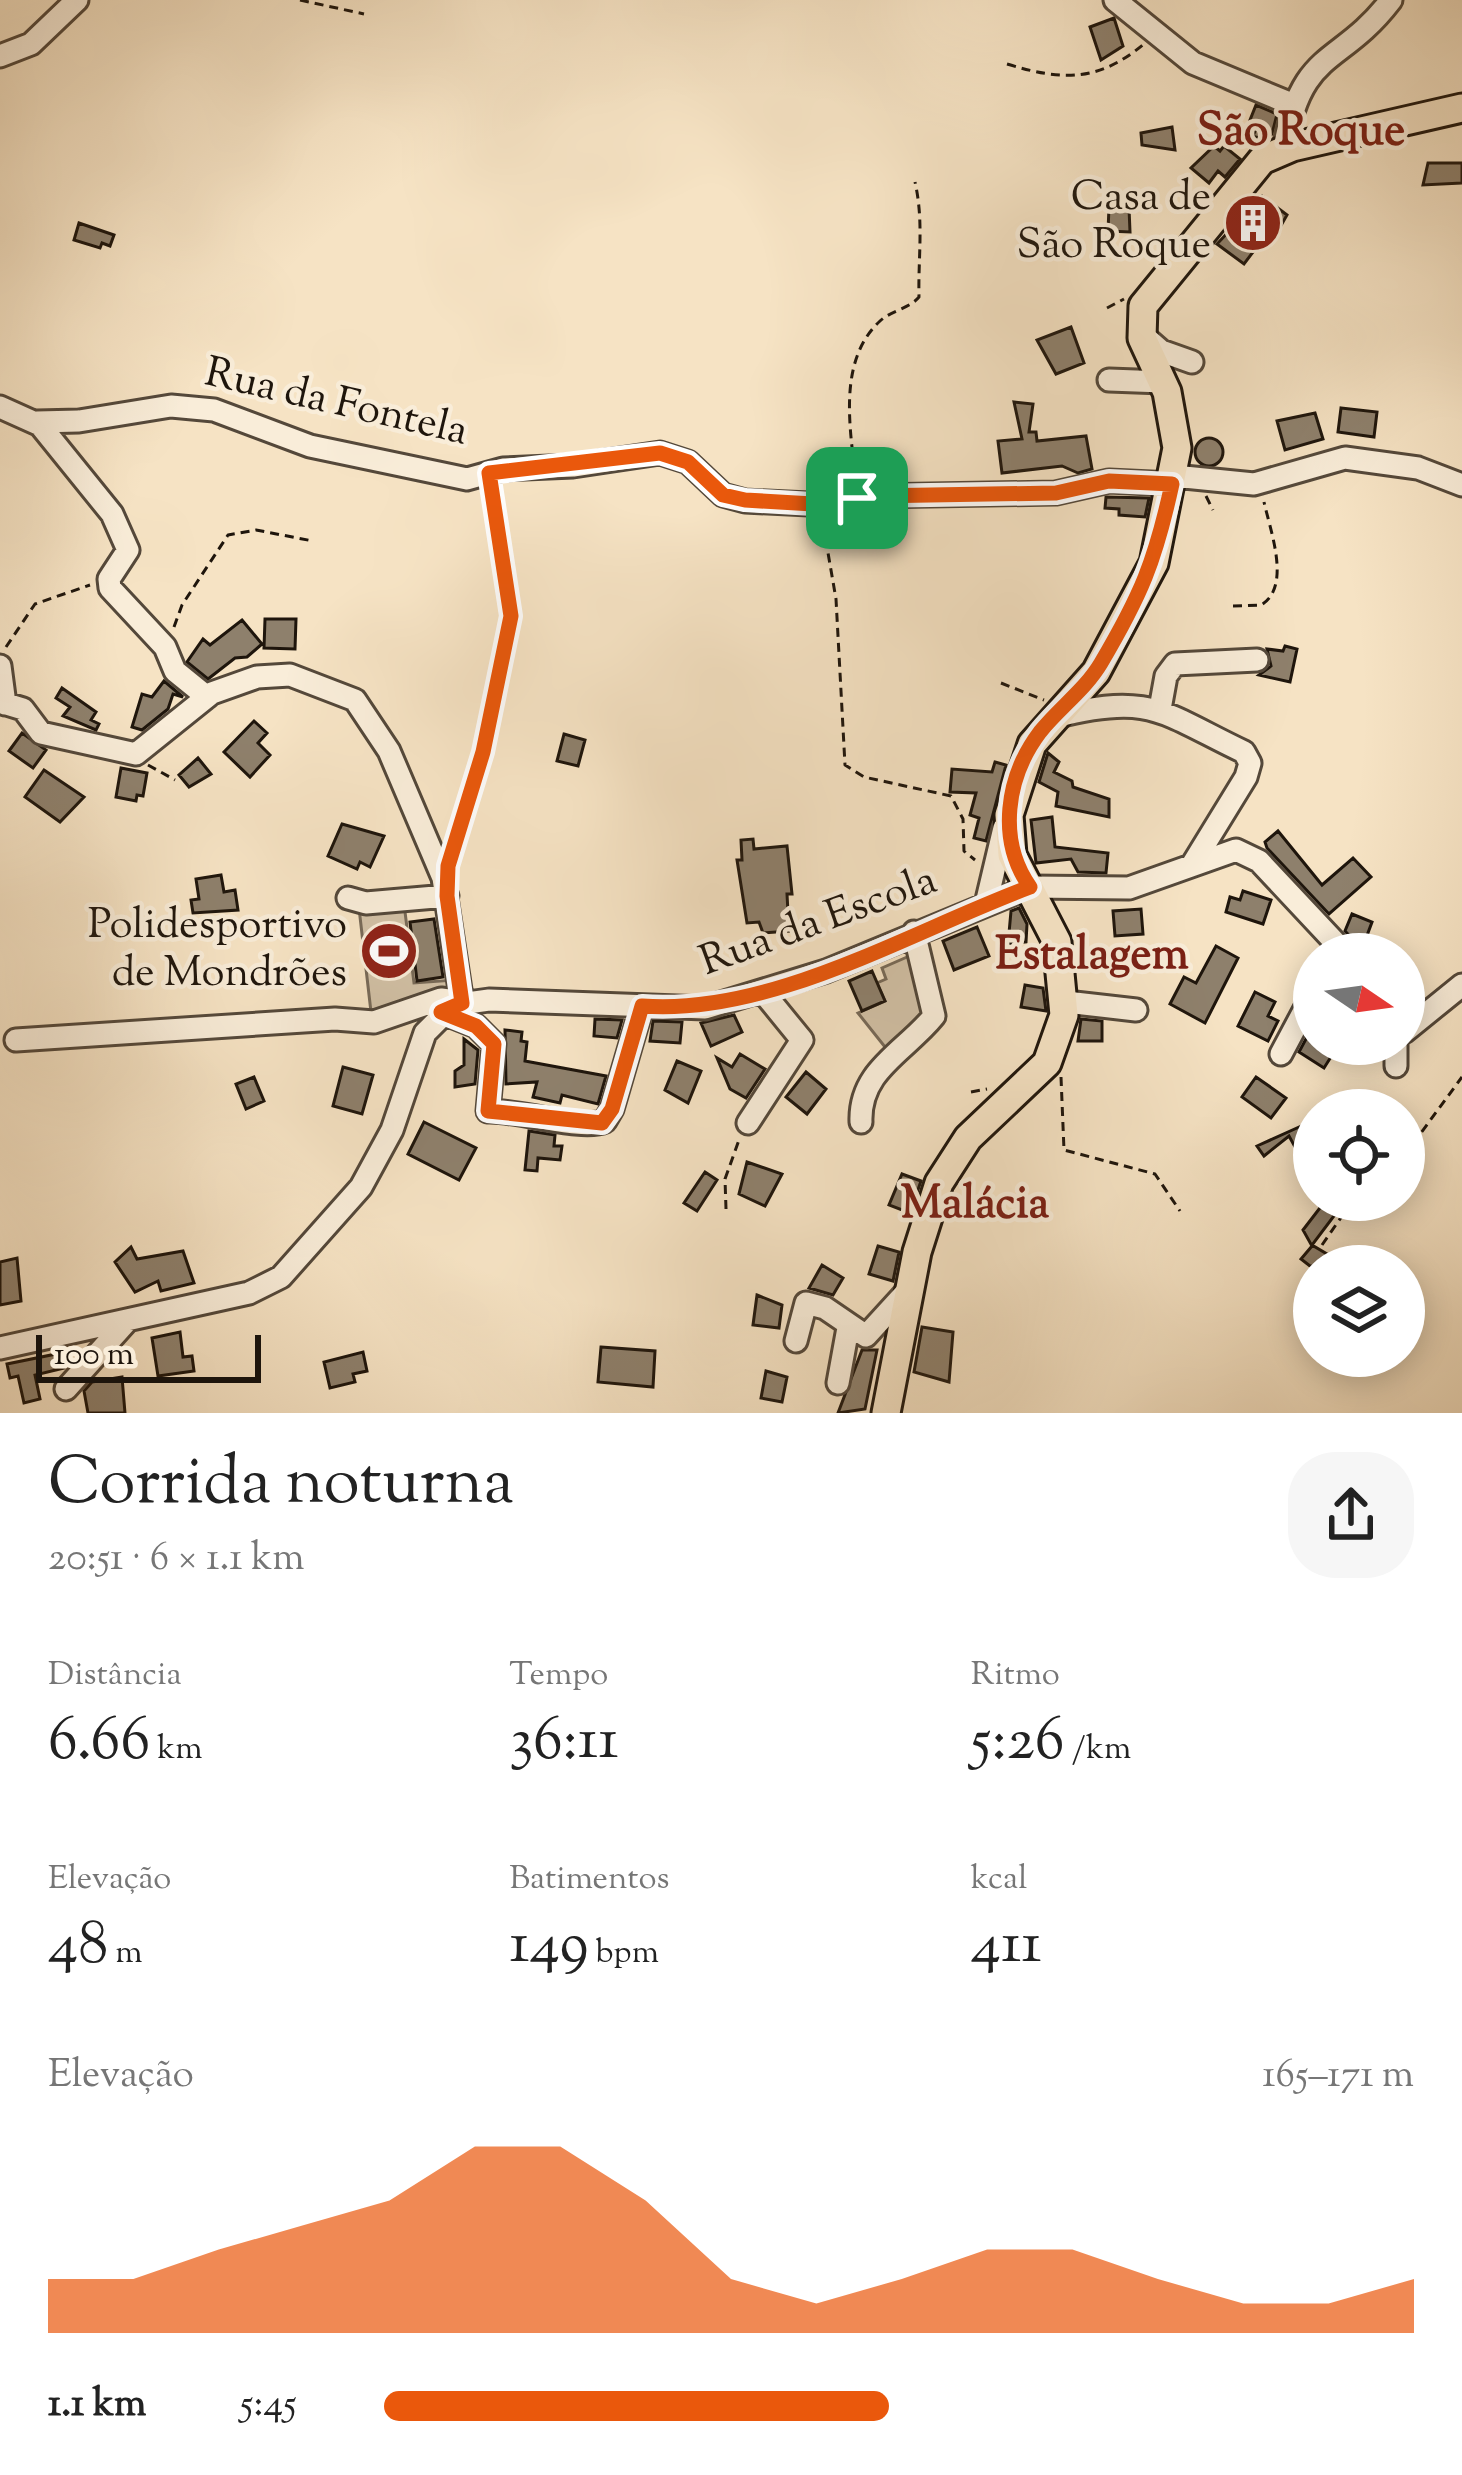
<!DOCTYPE html>
<html lang="pt">
<head>
<meta charset="utf-8">
<style>
	:root { --surface:#fff; --page:#f6f6f6; --text:#222; --muted:#767676; --accent:#ea580c }
	body { margin:0; font-family:"Sorts Mill Goudy",serif; background:var(--page); color:var(--text); height:100vh; display:flex; flex-direction:column; font-size:45px; white-space:nowrap }
	* { box-sizing:border-box; margin:0 }
	p { font-size:39px; color:var(--muted) }
	.icon { flex:none; width:66px; height:66px; fill:none; stroke:currentColor; stroke-width:2; stroke-linecap:round; stroke-linejoin:round }
	.map { position:relative; height:1413px; overflow:hidden }
	.panel { display:flex; flex-direction:column; background:var(--surface); flex:1 }
	.panel>* { flex:none }
	.needle { width:78px; rotate:103deg }
	.buttons { position:absolute; left:1293px; top:933px; display:grid; gap:24px }
	.buttons a { display:grid; place-items:center; width:132px; height:132px; border-radius:50%; background:var(--surface); box-shadow:0 6px 30px #0003; font-size:60px }
	.scale { position:absolute; left:36px; bottom:30px; width:225px; box-sizing:border-box; padding-left:12px; border:6px solid #1e150c; border-top:0; font-size:33px; line-height:42px; white-space:nowrap; color:#1e150c; -webkit-text-stroke:9px #f9edd9; paint-order:stroke }
	.pin { position:absolute; display:grid; place-items:center; width:102px; height:102px; color:#fff; margin:-51px; border-radius:24px; box-shadow:0 6px 18px #0006 }
	.round { display:grid; place-items:center; flex:none; width:126px; height:126px; border-radius:48px; background:var(--page) }
	.head { display:flex; align-items:center; justify-content:space-between; height:204px; padding:0 48px }
	h1 { font-size:66px; font-weight:600; line-height:90px }
	.metrics { display:grid; grid-template-columns:repeat(3,1fr); gap:18px; height:204px; padding:12px 48px }
	.metrics div { display:grid; align-content:center }
	.metrics b { font-size:60px; font-weight:600 }
	.metrics small { font-size:33px; font-weight:400 }
	.metrics p { font-size:33px }
	.chart { height:336px; padding:24px 48px }
	.chart p { display:flex; justify-content:space-between }
	.chart svg { width:100%; height:216px; margin-top:12px; fill:var(--accent); opacity:.7 }
	ul { padding:0 48px; list-style:none; font-size:39px }
	li { display:grid; grid-template-columns:192px 144px 1fr; align-items:center; height:90px }
	li i { height:30px; border-radius:15px; background:var(--accent) }
	.map>svg:first-child { display:block }
</style>
</head>
<body>
<div class="map">
<svg width="1462" height="1413" viewBox="0 0 1462 1413">
	<rect width="100%" height="100%" fill="#f6e3c4"/>
	<filter id="stains"><feTurbulence type="fractalNoise" baseFrequency=".00167" numOctaves="4"/><feColorMatrix values="0 0 0 0 .2 0 0 0 0 .09 0 0 0 0 .02 0 0 0 .5 -.17"/></filter>
	<radialGradient id="worn" r=".72"><stop offset=".6" stop-color="#630" stop-opacity="0"/><stop offset="1" stop-color="#630" stop-opacity=".3"/></radialGradient>
	<path fill="#d1c0a5" stroke="#786a58" stroke-width="3" d="M404,904L414,983L454,980L455,987L371,1012L359,908Z
		M914,954L931,1013L889,1052L858,1013L885,1001L877,983L886,979L882,968Z"/>
	<path fill="#8e806c" stroke="#1e150c" stroke-width="3" d="M1114,18L1123,46L1101,60L1090,27Z
		M1256,105L1277,114L1272,134L1263,140L1253,136L1258,124L1250,120Z
		M1172,127L1175,150L1142,145L1141,133Z
		M1214,146L1220,151L1224,146L1240,159L1225,177L1218,171L1209,183L1191,168Z
		M1428,163H1462V183L1423,185Z
		M1262,196L1287,215L1270,245L1256,248L1244,264L1217,244Z
		M1109,207L1129,208L1130,232L1108,231Z
		M79,223L114,235L110,246L102,243L100,248L74,240Z
		M1071,327L1084,363L1056,374L1037,340Z
		M1014,402L1033,404L1029,432H1036L1037,441L1086,436L1092,469L1078,473L1062,466L1002,473L998,441L1022,439Z
		M1341,408L1377,412L1374,437L1338,432Z
		M1315,413L1323,439L1285,450L1277,421Z
		M1195 452a14 14 0 1 1 28 0a14 14 0 1 1-28 0Z
		M1106,497L1149,498L1145,517L1119,515V509L1105,508Z
		M265,619H296L295,649L264,648Z
		M242,620L262,644L247,657L235,658L208,679L187,662L203,639L210,645Z
		M1285,646L1297,649L1290,682L1259,675L1271,666L1267,649L1283,651Z
		M164,681L183,697L173,694L168,709L142,730L132,727L142,694L152,697Z
		M62,688L96,712L91,720L99,724L96,730L63,716L70,707L56,698Z
		M254,721L267,733L258,743L270,755L250,777L224,752Z
		M22,733L46,750L33,768L9,751Z
		M564,734L585,740L578,766L557,761Z
		M1048,753L1059,762L1054,772L1072,781L1073,787L1109,799V817L1056,806L1058,792L1039,782Z
		M198,758L211,774L189,787L179,775Z
		M995,762L1006,765L986,841L974,838L979,818L970,815L976,793L950,792L952,769L992,772Z
		M121,768L147,773L143,796L137,795L136,801L116,797Z
		M44,770L84,797L60,822L25,797Z
		M1052,817L1055,847L1108,853L1106,873L1078,872L1071,859L1036,863L1031,820Z
		M342,824L384,836L370,867L360,862L357,869L328,856Z
		M1278,831L1322,885L1353,858L1371,877L1329,914L1267,848L1265,842Z
		M753,839L754,849L787,846L792,894H787L789,931L763,933L759,922L747,923L737,860H742L741,840Z
		M221,875L224,892L235,890L238,910L193,913L191,900L199,899L196,879Z
		M1243,891L1271,900L1263,924L1226,912L1230,897L1240,900Z
		M1019,908L1027,924L1026,942L1008,944L1011,911Z
		M1141,909L1143,934L1115,936L1113,911Z
		M1352,914L1372,922L1362,949L1345,931Z
		M434,919L443,977L417,981L410,922Z
		M977,927L989,956L954,970L943,941Z
		M1216,946L1238,958L1205,1023L1170,1004L1184,977L1196,983Z
		M872,971L885,1001L862,1011L849,981Z
		M1025,985L1043,988L1046,1011L1021,1007Z
		M1255,992L1275,1002L1268,1016L1278,1021L1268,1041L1238,1026Z
		M734,1015L742,1032L711,1046L701,1023Z
		M595,1019L622,1020L617,1038L594,1036Z
		M1081,1019L1102,1021V1041H1078Z
		M653,1021L682,1022L680,1043L650,1041Z
		M1314,1024V1044H1339L1324,1068L1299,1052Z
		M505,1030L522,1032L521,1041L527,1042L525,1061L606,1076L598,1104L562,1095L560,1103L533,1097L537,1082L506,1084Z
		M464,1039L478,1050L475,1084L455,1087V1071L464,1065Z
		M740,1054L765,1069L746,1098L730,1089L717,1058L732,1067Z
		M677,1061L701,1071L688,1103L665,1090Z
		M343,1067L373,1075L362,1114L333,1106Z
		M806,1072L826,1089L807,1114L786,1097Z
		M254,1077L264,1101L246,1109L236,1084Z
		M1256,1077L1286,1098L1271,1118L1242,1097Z
		M424,1122L476,1148L459,1180L408,1154Z
		M1308,1123L1314,1148L1300,1156L1289,1136L1264,1156L1257,1146Z
		M529,1131L555,1135L554,1146H562L560,1160L538,1158L537,1171L525,1170Z
		M747,1162L782,1174L765,1206L739,1194Z
		M705,1172L717,1180L697,1211L684,1203Z
		M902,1174L921,1181L910,1213L889,1205Z
		M1326,1200H1346L1312,1245L1332,1257L1325,1266H1310L1301,1259L1312,1246L1303,1230Z
		M878,1246L899,1252L893,1281L869,1274Z
		M131,1247L137,1259L183,1251L194,1283L161,1291L158,1281L135,1292L115,1262Z
		M17,1258L21,1301L0,1305V1262Z
		M822,1265L843,1278L833,1295L809,1288Z
		M757,1295L782,1305L779,1328L753,1325Z
		M922,1327L953,1332L949,1382L914,1372Z
		M180,1332L183,1357L192,1356L194,1371L158,1376L152,1338Z
		M601,1347L655,1351L653,1387L598,1382Z
		M862,1350H877L865,1409L838,1413Z
		M66,1352L64,1368L35,1375L40,1399L24,1403L18,1376L10,1378L7,1364Z
		M363,1352L367,1371L353,1374L355,1382L330,1388L324,1362Z
		M766,1371L787,1377L782,1402L761,1398Z
		M122,1377L125,1413H88L84,1391L92,1382Z"/>
	<g fill="none" stroke-linecap="round" stroke-linejoin="round">
		<g stroke="#54483a" stroke-width="27">
			<path id="minor" d="M1115,0L1193,63L1294,105
				M0,56L31,44L77,0
				M1284,149C1302,46 1339,68 1391,0
				M1145,337L1161,351L1192,362
				M1109,380L1163,382
				M0,407L40,425L112,514L128,550L109,579L110,588L165,647L175,671L207,697
				M37,422L79,421L171,406L214,410L310,446L467,479L503,469L573,466L660,453L688,462L723,495L745,501L830,505L872,496L1056,493L1109,481L1172,484
				M1174,476L1254,484L1345,458L1418,468L1462,485
				M0,666L5,704
				M0,702L23,709L41,733L136,754L212,693L257,677L290,675L355,700L389,751L443,878L462,1003
				M1160,709L1166,676L1175,664L1257,660
				M1055,717C1151,692 1162,713 1244,752L1250,763L1246,777L1192,865
				M348,898L366,903L447,896
				M986,904L1004,828
				M1066,1002L1136,1010
				M441,1012L476,1026L494,1044L488,1111C519,1110 582,1131 605,1121L612,1109L642,1006
				M1404,1032L1462,985
				M16,1040L335,1019L374,1022L441,999L456,1001
				M1281,1054L1314,992
				M1396,1066V1044
				M861,1122C859,1070 905,1052 934,1016L914,932
				M748,1123L802,1040L762,991
				M796,1341L806,1303L825,1308L866,1336L908,1290
				M0,1348L249,1293L281,1277L361,1187L392,1130L425,1033L453,1005L489,1000L705,1008L826,971L1030,887L1129,888L1236,850L1259,861L1346,954
				M838,1383L848,1328
				M66,1389L128,1320"/>
		</g>
		<g stroke="#1e150c" stroke-width="33">
			<path id="major" d="M886,1413L917,1252L939,1183L968,1138L1047,1063L1064,1015L1057,942L1012,855L1009,815L1032,744L1096,672L1154,563L1177,448L1167,392L1142,338L1143,306L1262,160L1292,147L1462,108"/>
		</g>
		<path stroke="#1e150c" stroke-width="3" stroke-dasharray="9 6" stroke-linecap="butt" d="M300,0L364,14
			M1007,64C1063,81 1098,82 1144,44
			M1107,308L1124,299
			M856,483C851,432 836,362 880,321C892,310 909,309 919,297C918,257 924,222 915,182
			M1206,496L1213,510
			M823,524L836,599L845,765L864,777L951,796L963,819L964,851L975,860
			M1233,606L1261,605C1292,587 1270,530 1264,502
			M174,627L182,605L228,535L256,530L313,541
			M6,647L35,604L90,585
			M1001,683L1044,700
			M148,765L175,780
			M451,851L480,761L511,628L493,492
			M1061,1077L1064,1150L1155,1174L1180,1211
			M971,1092L987,1089
			M1404,1156L1462,1077
			M726,1209L725,1179L739,1140
			M1345,1215L1361,1200
			M1322,1245L1353,1200"/>
		<use href="#minor" stroke="#f9edd9" stroke-width="21"/>
		<use href="#major" stroke="#f6e3c4" stroke-width="27"/>
	</g>
	<g fill="none" stroke-linecap="round" stroke-linejoin="round">
		<g stroke="#fff" stroke-width="24">
			<path id="route" d="M660,453L688,462L723,495L745,500L830,505L872,496L1056,493L1109,481L1172,484C1155,562 1141,595 1101,663C1085,690 1059,708 1040,732C1006,777 997,840 1030,887C909,932 771,1016 642,1006L612,1109L602,1123L488,1111L494,1044L476,1026L441,1012L462,1003L447,896L448,866L483,752L511,616L489,473Z"/>
		</g>
		<use href="#route" stroke="#ea580c" stroke-width="15"/>
	</g>
	<defs>
		<g id="building-disc" transform="scale(3)"><circle r="9.5" fill="#8f2418" stroke="#f9edd9"/><path d="M-4-6H4V6H1V3H-1V6H-4ZM-2.5-4.3h1.7v1.8h-1.7ZM.8-4.3h1.7v1.8H.8ZM-2.5-1h1.7V.8h-1.7ZM.8-1h1.7V.8H.8Z" fill="#fff"/></g>
		<g id="stadium-disc" transform="scale(3)"><circle r="9.5" fill="#8f2418" stroke="#f9edd9"/><path d="M0-5a6.5 5 0 1 0 0 10a6.5 5 0 1 0 0-10ZM-3.5-1.8h7v3.6h-7Z" fill="#fff"/></g>
	</defs>
	<g fill-rule="evenodd">
		<use href="#building-disc" x="1253" y="223"/>
		<use href="#stadium-disc" x="389" y="951"/>
	</g>
	<g text-anchor="middle" dominant-baseline="central" stroke-width="9" stroke-linejoin="round" paint-order="stroke">
		<g font-size="42" fill="#1e150c" stroke="#f9edd9" text-anchor="end">
			<text x="1211" y="199">Casa de<tspan x="1211" dy="48">São Roque</tspan></text>
			<text x="347" y="927">Polidesportivo<tspan x="347" dy="48">de Mondrões</tspan></text>
		</g>
		<g font-size="42" fill="#1e150c" stroke="#f9edd9">
			<text transform="translate(336 404) rotate(13)">Rua da Fontela</text>
			<text transform="translate(819 923) rotate(-20)">Rua da Escola</text>
		</g>
		<g font-size="45" font-weight="bold" fill="#7a1f14" stroke="#f9edd9">
			<text x="1301" y="133">São Roque</text>
			<text x="1092" y="957">Estalagem</text>
			<text x="975" y="1206">Malácia</text>
		</g>
	</g>
	<rect width="100%" height="100%" filter="url(#stains)"/>
	<rect width="100%" height="100%" fill="url(#worn)"/>
</svg>
<div class="buttons">
<a><svg class="needle" viewBox="-14 -14 28 28"><path d="M0-13l5 13h-10z" fill="#e53935"/><path d="M0 13l5-13h-10z" fill="#767676"/></svg></a>
<a><svg class="icon" aria-label="locate" viewBox="0 0 24 24"><circle cx="12" cy="12" r="6"/><path d="M12 2v4M12 18v4M2 12h4M18 12h4"/></svg></a>
<a><svg class="icon" aria-label="layers" viewBox="0 0 24 24"><path d="M12 4l9 5-9 5-9-5zM3 14l9 5 9-5"/></svg></a>
</div>
<div class="scale">100 m</div>
<div class="pin" style="left:857px;top:498px;background:#1e9e55"><svg class="icon" aria-label="arrive" viewBox="0 0 24 24"><path d="M6 21V4h12l-3 4 3 4H6"/></svg></div>
</div>
<section class="panel">
<div class="head"><div><h1>Corrida noturna</h1><p>20:51 · 6 × 1.1 km</p></div><a class="round"><svg class="icon" aria-label="share" viewBox="0 0 24 24"><path d="M12 15V3M7 8l5-5 5 5M5 13v7h14v-7"/></svg></a></div>
<div class="metrics">
<div><p>Distância</p><b>6.66<small> km</small></b></div>
<div><p>Tempo</p><b>36:11</b></div>
<div><p>Ritmo</p><b>5:26<small> /km</small></b></div>
</div>
<div class="metrics">
<div><p>Elevação</p><b>48<small> m</small></b></div>
<div><p>Batimentos</p><b>149<small> bpm</small></b></div>
<div><p>kcal</p><b>411</b></div>
</div>
<div class="chart"><p><span>Elevação</span>165–171 m</p>
<svg viewBox="0 0 160 44" preserveAspectRatio="none"><path d="M0 44V33L10 33L20 27L30 22L40 17L50 6L60 6L70 17L80 33L90 38L100 33L110 27L120 27L130 33L140 38L150 38L160 33V44z"/></svg>
</div>
<ul>
<li><b>1.1 km</b>5:45<i style="width:49%"></i></li>
</ul>
</section>
</body>
</html>
